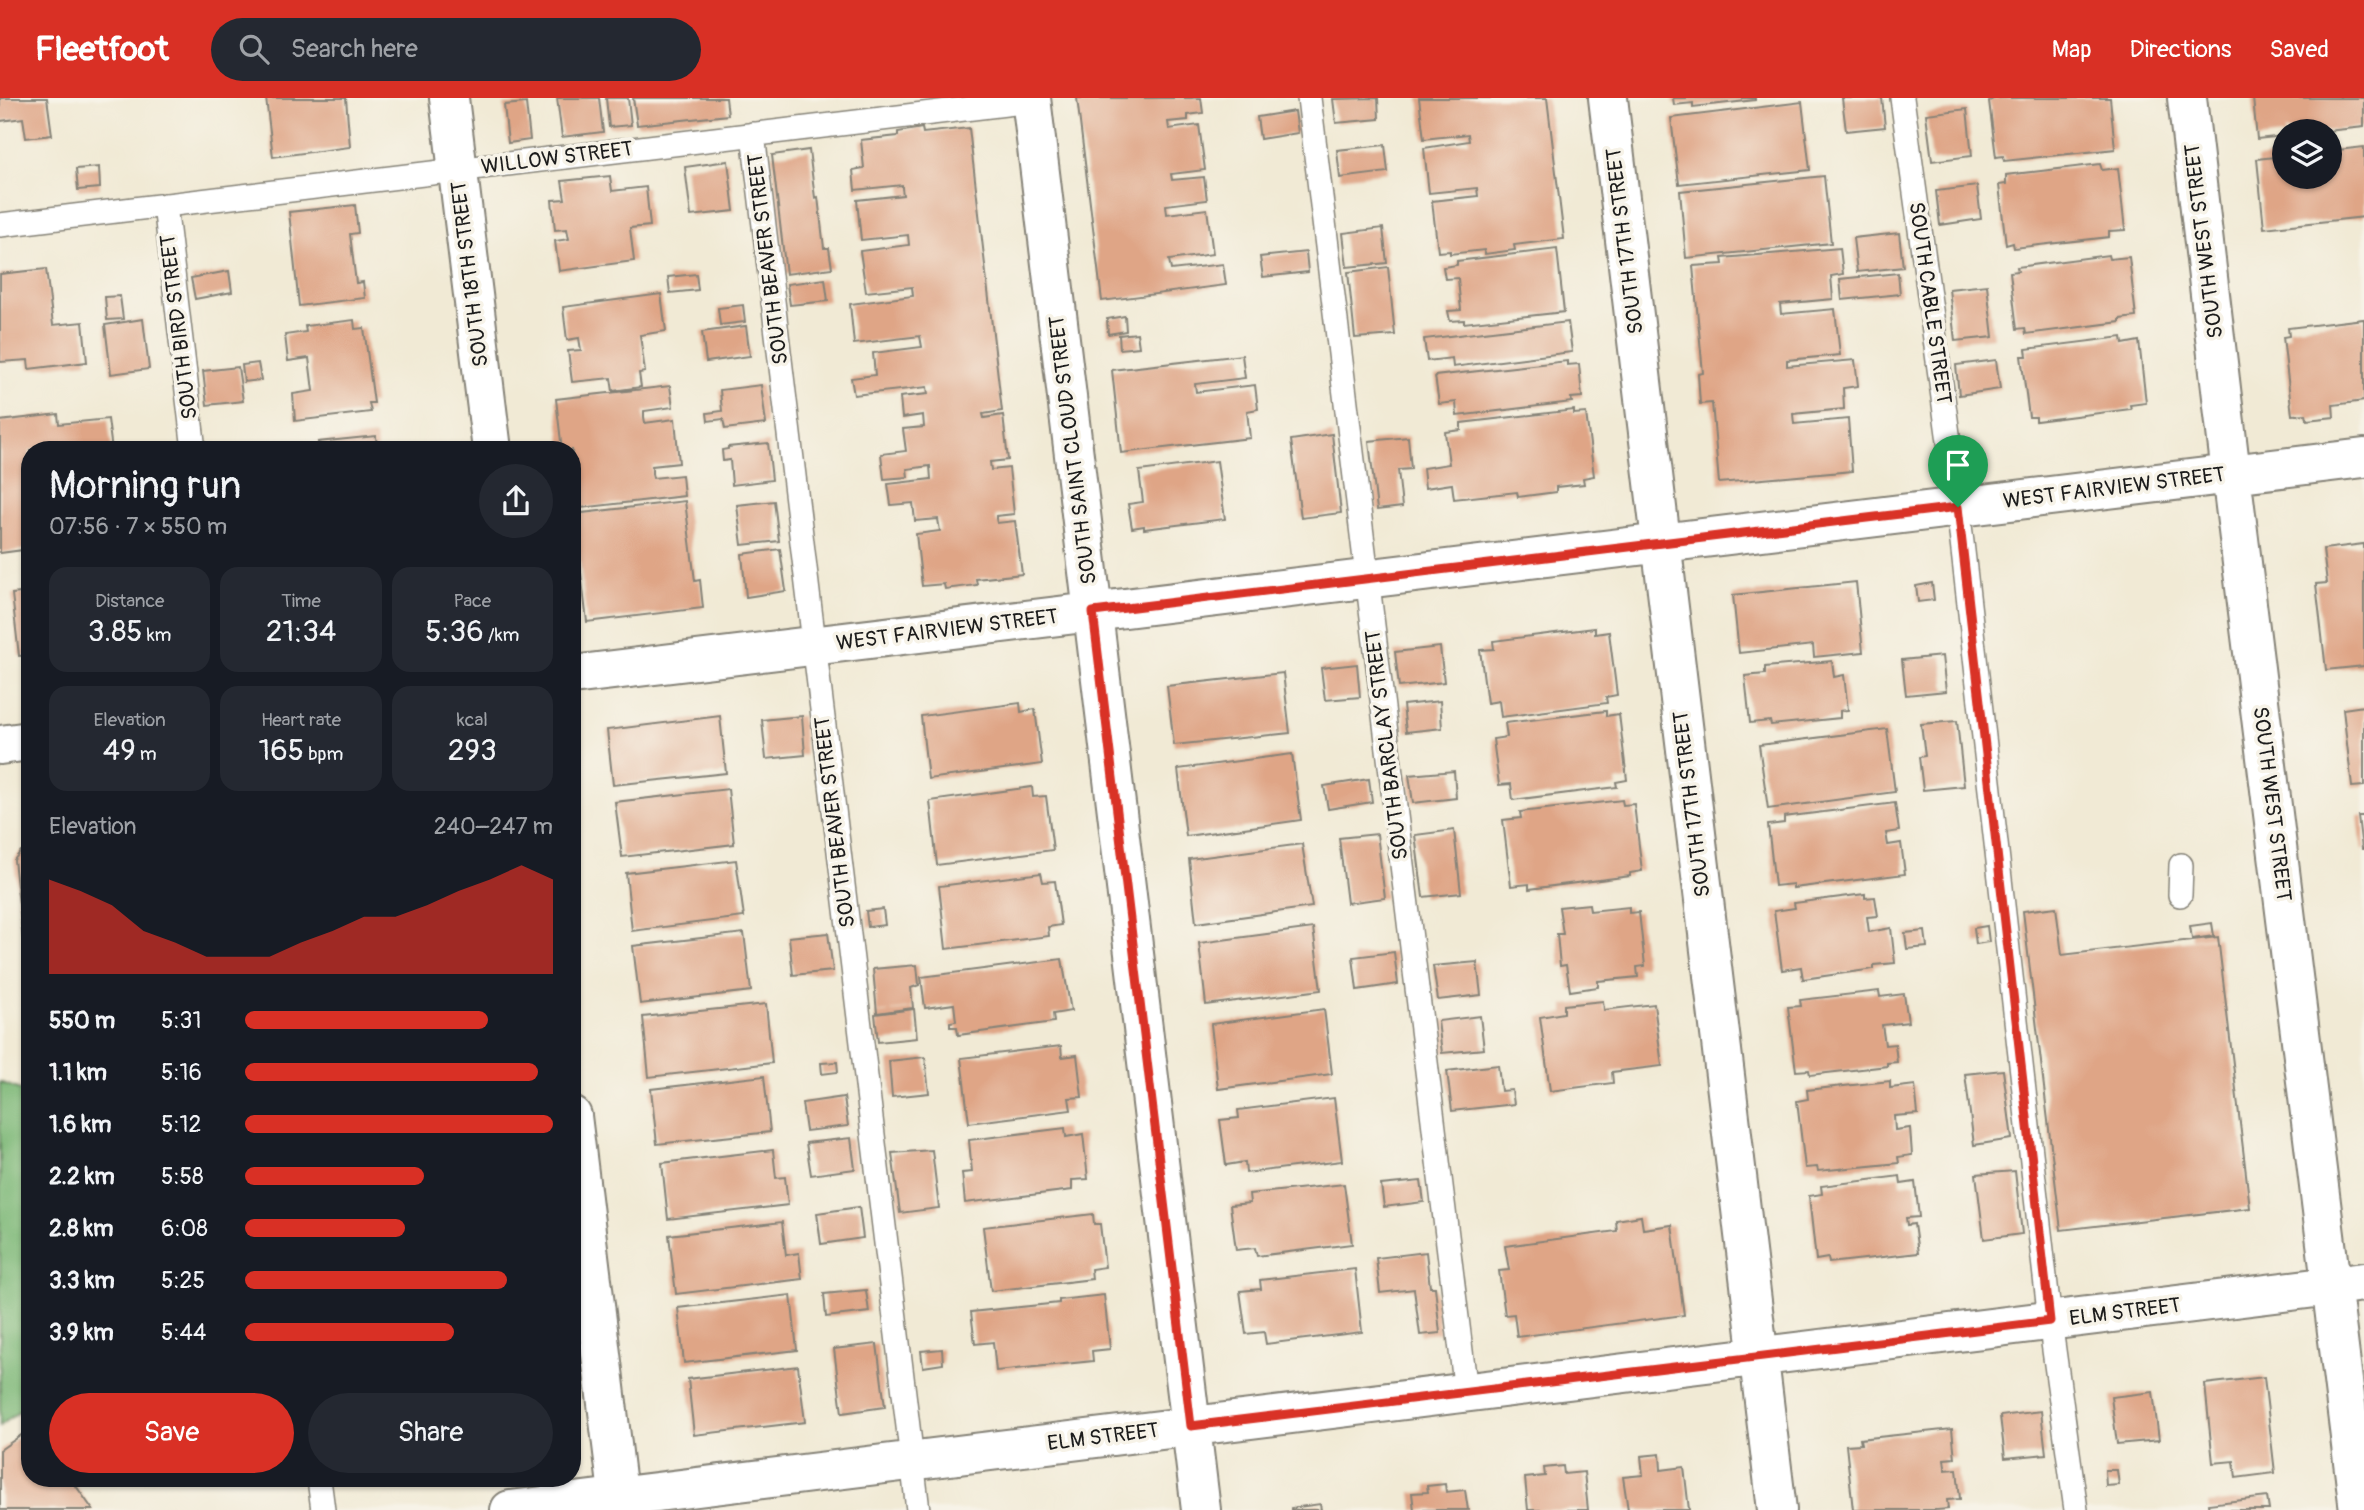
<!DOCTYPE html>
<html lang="en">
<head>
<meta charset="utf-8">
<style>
	:root { --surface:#171b24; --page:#242831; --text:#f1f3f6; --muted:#9ea1a6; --accent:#d93025 }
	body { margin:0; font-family:Pangolin,sans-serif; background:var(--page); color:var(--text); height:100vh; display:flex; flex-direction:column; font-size:26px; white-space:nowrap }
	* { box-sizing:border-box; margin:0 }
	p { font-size:23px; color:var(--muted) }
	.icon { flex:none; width:38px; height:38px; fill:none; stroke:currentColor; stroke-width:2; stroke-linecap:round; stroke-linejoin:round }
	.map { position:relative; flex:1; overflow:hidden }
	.details { position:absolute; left:21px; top:343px; width:560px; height:1046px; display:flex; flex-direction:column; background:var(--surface); border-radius:28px; box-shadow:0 2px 5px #0004 }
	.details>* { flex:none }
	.fabs { position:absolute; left:2272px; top:21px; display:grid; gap:14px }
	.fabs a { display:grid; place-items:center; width:70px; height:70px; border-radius:50%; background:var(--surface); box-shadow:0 2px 5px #0004; font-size:35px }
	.pin { position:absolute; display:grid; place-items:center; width:60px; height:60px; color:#fff; margin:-72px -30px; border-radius:50% 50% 50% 0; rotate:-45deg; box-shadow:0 0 7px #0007 }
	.pin .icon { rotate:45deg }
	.round { display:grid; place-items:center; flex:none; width:74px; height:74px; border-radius:37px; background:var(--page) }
	.overview { display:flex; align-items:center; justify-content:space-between; height:119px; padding:0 28px }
	h1 { font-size:38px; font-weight:600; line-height:52px }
	.stats { display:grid; grid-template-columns:repeat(3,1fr); gap:10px; height:119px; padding:7px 28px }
	.stats div { display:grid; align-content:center; border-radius:18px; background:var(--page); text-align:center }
	.stats b { font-size:30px; font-weight:600 }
	.stats small { font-size:19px; font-weight:400 }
	.stats p { font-size:19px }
	.chart { height:196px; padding:14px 28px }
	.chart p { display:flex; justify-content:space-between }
	.chart svg { width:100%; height:126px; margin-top:7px; fill:var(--accent); opacity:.7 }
	.primary-button { display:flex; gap:14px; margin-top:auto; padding:14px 28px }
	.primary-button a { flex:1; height:80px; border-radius:42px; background:var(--accent); color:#fff; font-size:28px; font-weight:600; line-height:80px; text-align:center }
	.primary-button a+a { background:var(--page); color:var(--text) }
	ul { padding:0 28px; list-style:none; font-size:23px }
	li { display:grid; grid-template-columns:112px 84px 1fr; align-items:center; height:52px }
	li i { height:18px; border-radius:9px; background:var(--accent) }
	header { display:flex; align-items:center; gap:42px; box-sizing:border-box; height:98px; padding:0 35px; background:var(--accent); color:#fff }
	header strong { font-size:33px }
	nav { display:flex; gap:38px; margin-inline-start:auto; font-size:24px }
	.search { width:490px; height:63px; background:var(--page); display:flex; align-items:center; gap:18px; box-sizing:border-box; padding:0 24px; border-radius:38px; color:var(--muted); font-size:26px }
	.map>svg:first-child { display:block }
</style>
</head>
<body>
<header>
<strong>Fleetfoot</strong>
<div class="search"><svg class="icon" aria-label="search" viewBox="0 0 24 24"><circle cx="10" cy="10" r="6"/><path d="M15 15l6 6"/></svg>Search here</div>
<nav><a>Map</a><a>Directions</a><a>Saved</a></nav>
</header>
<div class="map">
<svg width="2364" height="1412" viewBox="0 0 2364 1412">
	<rect width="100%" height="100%" fill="#f7f3e8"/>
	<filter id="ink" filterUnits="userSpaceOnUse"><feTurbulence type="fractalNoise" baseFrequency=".0143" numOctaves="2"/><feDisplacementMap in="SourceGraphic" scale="14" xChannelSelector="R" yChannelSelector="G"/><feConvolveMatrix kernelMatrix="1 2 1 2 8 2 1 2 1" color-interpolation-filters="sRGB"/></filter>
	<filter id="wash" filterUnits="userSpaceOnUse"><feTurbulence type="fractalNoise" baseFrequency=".00686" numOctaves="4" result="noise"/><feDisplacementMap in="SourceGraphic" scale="28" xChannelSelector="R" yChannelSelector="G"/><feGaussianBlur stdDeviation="1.57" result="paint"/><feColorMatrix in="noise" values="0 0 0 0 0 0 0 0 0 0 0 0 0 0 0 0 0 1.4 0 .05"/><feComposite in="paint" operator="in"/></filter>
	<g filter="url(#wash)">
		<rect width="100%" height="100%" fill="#f1ead5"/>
		<path fill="#7db877" stroke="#4c6a4a" stroke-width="2" d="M0,984L30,996V1305L0,1328Z"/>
		<g id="blocks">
			<path fill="#dfa586" d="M0,0H47L52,37L26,40L23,20L0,23Z
				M266,0H346L350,49L273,59Z
				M557,0H599L603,34L562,39Z
				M606,0H628L631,27L609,29Z
				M633,0H726L728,17L637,27Z
				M1077,0H1201L1203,15L1188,17V22L1168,24L1169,31L1199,27L1205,72L1171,76L1172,82L1204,79L1207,102L1166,107L1167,116L1207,111L1213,156L1169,162L1171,172L1223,166L1226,187L1102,203Z
				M1378,0L1379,21L1336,25L1333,1Z
				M1419,0H1547L1564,141L1514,147L1515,152L1485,156L1484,152L1450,156V153L1438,154L1432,103L1478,98L1477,90L1429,95L1424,50L1469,43L1468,36L1424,41Z
				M1673,0H1755V2L1693,9V5L1674,7Z
				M1842,0H1882L1885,29L1846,33Z
				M1995,0H2110L2115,51L2004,63L2003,58L1996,59L1989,3Z
				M2253,0H2364V29L2327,33H2284V38L2257,41Z
				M1802,4L1810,72L1679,86L1671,20Z
				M526,5L530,42L508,45L504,7Z
				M1967,11L1972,58L1932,63L1926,16Z
				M1295,13L1298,35L1260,41L1257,19Z
				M922,30L923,35L969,30L1002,313L983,316L984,320L1003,317L1008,362L990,364L991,372L1009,370L1014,416L996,418V421L997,425L1015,423L1022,476L976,481L977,487L945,491L944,486L922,488L916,436L940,433L938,421L915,423L913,405L891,407L888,386L931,381L930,368L907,371L908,379L884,381L881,356L906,353L903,331L924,329L923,317L902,320L900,299L928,296L927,289L854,297L851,280L875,277L873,255L922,249L920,238L854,246L850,206L913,198L912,189L866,194L860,153L909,147L908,137L861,142L857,102L903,97L902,90V87L855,92L853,72L864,70L861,42L898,38V34Z
				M1385,47L1388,74L1340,80L1337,52Z
				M2364,49V119L2264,130L2257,61L2284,58V79H2329V53Z
				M809,52L815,100L818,99L824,150H829L832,170L786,176L772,57Z
				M728,63L734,113L691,118L685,69Z
				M2100,66L2102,72L2118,70L2125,132L2109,133V139L2014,150L2013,145L2006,147L1999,87L2006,86V77Z
				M99,69L100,90L78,92L76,71Z
				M610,78L612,93L646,89L650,128L630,130L634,163L559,173L555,143L569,141L567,131L555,132L552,102L565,101L562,83Z
				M1824,78L1831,145L1686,160L1680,93Z
				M1977,88L1981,121L1940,127L1936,93Z
				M355,107L358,135L350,136L356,185L363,184L365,200L299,208L289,114Z
				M1383,130L1387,165L1347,169L1343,135Z
				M1899,135L1903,169L1857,174L1853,140Z
				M1840,150L1843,176L1831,178L1833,201L1780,206L1781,216L1835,211L1840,257L1787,262V268L1855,262L1858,288L1843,290L1844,311L1793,316L1794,326L1848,321L1852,373L1719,385L1712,305L1700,306L1698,276L1703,275L1693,168L1723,166L1722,160Z
				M1557,151L1564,214L1464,225V222L1450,223L1448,213L1461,212L1459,192L1458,180L1445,181L1443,169L1457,167V163Z
				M1306,154L1308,174L1263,179L1260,159Z
				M2108,157L2109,161L2129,159L2136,219L2120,221V224L2026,236L2025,230L2017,231L2010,174L2018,173L2017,169Z
				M1388,169L1395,237L1355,240L1348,174Z
				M46,171L53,227L83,224L87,264L29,271L28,262L0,264V176Z
				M229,173L232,194L195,201L191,180Z
				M1898,175L1900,196L1842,202L1840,181Z
				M696,176L698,192L670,195L668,179Z
				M825,181L828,203L790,207L787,186Z
				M1987,187L1993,239L1955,243L1949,191Z
				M661,196L666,233L640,237L645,274L639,275L641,289L613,293L611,280L572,284L568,253L581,252L579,240L567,242L563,209Z
				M120,198L123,221L107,222L105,199Z
				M743,207L745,224L720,227L718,210Z
				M1125,218L1126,233L1108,236L1107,221Z
				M143,221L149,271L111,276L105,227Z
				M2364,221V303L2333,307L2334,319L2307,322L2306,316L2292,317L2283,239L2289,238L2288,230Z
				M354,222L355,231L364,230L374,305H369L371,314L295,323L293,296L313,293L309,260L288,263L285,237L306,234L305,228Z
				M1568,224L1572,254L1453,269L1452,260L1427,263L1424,241Z
				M746,228L750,258L706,264L702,234Z
				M1137,235L1139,249L1120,251L1119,237Z
				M2122,239L2123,246L2139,243L2146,305L2130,307L2131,311L2036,323V319H2029L2021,258H2027L2026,251Z
				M1242,257L1245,280L1195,286L1196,294L1255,287L1258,311L1247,313L1250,340L1121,355L1112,272Z
				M1996,262L2000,291L1959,297L1956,267Z
				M1567,263V267L1579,266L1582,299L1571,300L1572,304L1457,318L1456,304L1439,306L1435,278Z
				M258,265L261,282L244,284L242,267Z
				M238,269L243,303L207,307L203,273Z
				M761,287L766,326L725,331L723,321L708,323L707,315L722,313L720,292Z
				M670,288L673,309L644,313V319L645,325L675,321L679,365L652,368V376L653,380L682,377L684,398L572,411V352H562L556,301Z
				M1574,312V316L1586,315L1594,378L1583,380L1584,386L1556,389V394L1518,399L1517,394L1454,401L1452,386L1425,390L1423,370L1449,366L1445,334L1461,332V325Z
				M58,316L59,326L108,321L112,352H30V451L0,455V323Z
				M1332,336L1341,415L1301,420L1291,342Z
				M376,338L377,352H313L319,349L318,344Z
				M1408,339L1411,371L1398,372L1402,409L1377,412L1369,343Z
				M768,345L772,382L732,387L730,362L723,363L722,352L728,351V349Z
				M1217,363L1225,421L1144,431V428L1132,430L1128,406L1143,404L1139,373Z
				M685,403L695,483L700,482L703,510L587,524L574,416Z
				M774,403L779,443L742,447L737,407Z
				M2364,446V568L2326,572L2316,486L2327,485L2323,451Z
				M780,451L786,493L746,499L742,456Z
				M1856,484L1863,554L1814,559L1813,547L1739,555L1733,497Z
				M1932,485L1934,502L1918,504L1916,488Z
				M30,494V557L19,558L12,496Z
				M1595,530V536L1609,534L1617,597L1606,599L1607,605L1501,619L1499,603L1487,605L1480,552L1494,551L1493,543Z
				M1440,549L1444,584L1399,589L1395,554Z
				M1942,558L1946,593L1906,597L1902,562Z
				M1832,563L1834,579L1844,577L1848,612L1840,613V620L1771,627L1770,623L1750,625L1745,578L1765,576V569Z
				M1357,566L1360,599L1325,602L1321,570Z
				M1283,575L1290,635L1174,647L1167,588Z
				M1440,603L1442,630L1406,634L1403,607Z
				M1020,605L1021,614L1035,611L1042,666L928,681L921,618Z
				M2364,608V688L2352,689L2343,611Z
				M1606,613V618L1619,616L1627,682L1616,684L1617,689L1513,702L1511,686L1499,687L1493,641L1507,639L1505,625Z
				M720,618L726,675L613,687L607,632Z
				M802,618L805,657L766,661L762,622Z
				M1957,623L1964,688L1923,692L1919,659L1925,658L1921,626Z
				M1887,631L1895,694L1768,711L1759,647Z
				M1292,656L1301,722L1186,738L1178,671Z
				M1454,673L1456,700L1413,705L1409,677Z
				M1369,681L1372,704L1328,711L1324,688Z
				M1032,689L1033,699L1046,698L1053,752L937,767L930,703Z
				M728,691L734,746L622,759L615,704Z
				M1622,702L1623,707L1634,706L1642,773L1630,775V778L1529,791V786L1511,788L1503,722L1521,720L1520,714Z
				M1895,705L1899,733L1886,735L1888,747L1901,745L1905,776L1793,790V786L1775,788L1768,727L1784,725V719Z
				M2358,718H2364V751H2362Z
				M1454,732L1461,795L1423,799L1415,737Z
				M1377,736L1385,800L1347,805L1339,740Z
				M1302,746L1312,809L1196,825L1189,761Z
				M30,752V842H23L14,762L21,753Z
				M736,762L744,819L632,833L626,775Z
				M1041,775L1043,784L1055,783L1061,827L1048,829L1049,838L946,851L939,788Z
				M1865,796V800L1875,799L1878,818L1867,819L1869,834L1891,830L1895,865L1874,867V871L1803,881L1801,869L1782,872L1774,813L1795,810L1794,805Z
				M1589,806L1590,813L1629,809V815L1639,814L1645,868L1637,869L1638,879L1598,883V889L1570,893L1566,867L1560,868L1557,836H1563L1559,809Z
				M2056,809L2062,857L2218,839L2250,1110L2061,1132L2023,813Z
				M883,811L885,827L868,829L866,813Z
				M2212,825L2214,838L2192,841L2190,828Z
				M1987,828L1989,844L1976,846L1974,830Z
				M1313,830L1321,892L1206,907L1199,845Z
				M1925,833L1927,849L1907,851L1905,835Z
				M744,835L751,893L640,906L633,848Z
				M828,835L833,873L793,877L789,839Z
				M1394,854L1398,886L1357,892L1353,859Z
				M1062,861L1071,913L1053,916L1054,924L958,937L957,929H950V924L956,923L954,906L925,910L921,879Z
				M1477,864L1481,897L1438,902L1433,868Z
				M917,867L919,887L911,890L913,910L877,915L873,871Z
				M1879,893L1880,899L1904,896L1908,924L1882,927L1885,947L1895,946L1897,964L1887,965V968L1810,977L1809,972L1796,973L1788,909L1801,908L1800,902Z
				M1603,903L1604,912L1654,906L1662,968L1612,974L1613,985L1550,993L1540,919L1564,915V907Z
				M766,906L772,965L649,979L643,919Z
				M914,911L917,940L878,944L875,916Z
				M1324,911L1332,976L1218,991L1211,926Z
				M1480,918L1484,951L1442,955L1438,923Z
				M1061,948L1062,959L1077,957L1082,999L1069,1000L1071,1012L969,1025L961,960Z
				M925,959L929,995L892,999L889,963Z
				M837,964L838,974L822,976L821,965Z
				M1498,967L1501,993L1512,992L1514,1006L1452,1013L1447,973Z
				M2003,972L2012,1041L1974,1047L1965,976Z
				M764,978L770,1034L657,1046L651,991Z
				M1890,983V990L1915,987L1918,1016L1894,1018L1895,1032L1910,1030L1912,1057L1898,1059L1899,1065L1818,1073L1817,1069L1805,1070L1797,1003L1808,1001L1807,992Z
				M844,999L848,1028L806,1033L802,1005Z
				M1334,1000L1342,1063L1246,1075L1245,1064L1226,1067L1220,1022L1239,1020L1238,1012Z
				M1065,1030L1066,1039L1083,1036L1088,1081L1072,1082V1092L965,1105L962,1075L972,1074L969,1042Z
				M851,1040L855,1071L811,1077L806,1045Z
				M773,1052L776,1080L785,1079L788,1107L668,1121L662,1065Z
				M932,1052L939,1110L900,1115L892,1055Z
				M2015,1073L2022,1136L1984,1141L1976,1076Z
				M1900,1078L1901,1086L1915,1084L1919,1119L1906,1120L1907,1127L1914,1126L1918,1155L1829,1165L1828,1160L1816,1162L1809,1098L1822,1096L1821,1088Z
				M1421,1083L1424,1104L1384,1109L1381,1087Z
				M1344,1086L1352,1146L1257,1158L1255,1150L1236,1152L1230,1107L1250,1105L1249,1096Z
				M859,1109L863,1140L821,1146L817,1115Z
				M1093,1116L1094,1126H1100L1105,1169L1091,1171L1092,1181L991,1193L983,1129Z
				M1641,1118L1643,1131L1672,1127L1684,1217L1517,1239L1514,1216L1505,1217L1499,1173L1509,1172L1505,1148L1617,1133L1616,1122Z
				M782,1124L786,1157L799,1155L802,1181L676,1196L669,1137Z
				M1426,1154L1430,1189H1435L1440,1235L1420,1237L1414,1191L1380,1195L1376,1160Z
				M1355,1171L1362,1234L1266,1246L1264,1234L1246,1236L1240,1193L1261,1191L1260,1182Z
				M866,1192L869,1214L826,1219L824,1196Z
				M791,1197L797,1252L684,1265L678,1210Z
				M1104,1197L1110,1251L1092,1253L1093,1263L996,1273L993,1244L975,1246L971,1214L1059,1205V1202Z
				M877,1246L885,1309L842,1315L834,1251Z
				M942,1251L943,1266L923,1269L921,1253Z
				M798,1268L805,1324L694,1337L688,1281Z
				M2264,1279L2275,1375L2236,1380L2234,1363L2213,1365L2205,1286Z
				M2153,1294L2159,1342L2117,1346L2111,1299Z
				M2041,1313L2046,1356L2005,1360L2000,1318Z
				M30,1331V1381H71L93,1412H0V1352Z
				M1952,1331L1955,1360L1944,1361L1945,1369V1372L1957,1371L1960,1401L1947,1402L1948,1411L1937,1412H1853L1846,1347L1861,1346L1860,1341Z
				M1660,1356L1661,1372L1684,1369L1689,1412H1628L1623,1379L1643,1377L1641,1358Z
				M1563,1368L1564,1376L1584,1374L1588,1412H1528L1525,1380L1545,1378L1544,1370Z
				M2105,1372H2117L2119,1387L2106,1388Z
				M1445,1386L1446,1394L1465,1392L1468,1412H1414L1412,1395L1428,1394L1427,1388Z
				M2267,1399L2269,1412H2209L2208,1406Z
				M1320,1406L1321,1412H1291V1410Z"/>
		</g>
	</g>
	<g filter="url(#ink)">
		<use href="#blocks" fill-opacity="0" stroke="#868378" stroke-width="2"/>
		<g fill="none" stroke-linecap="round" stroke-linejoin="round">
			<g stroke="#868378" stroke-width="26">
				<path id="lane" d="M1309,0L1466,1294
					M1902,0L1958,409L2050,1223L2076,1412
					M753,36L918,1412
					M165,107L194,352
					M0,127L1031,3
					M2180,797L2181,767
					M319,1381L323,1412"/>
			</g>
			<g stroke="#868378" stroke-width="42">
				<path id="street" d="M449,0L492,352
					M1031,0L1201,1412
					M1608,0L1777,1412
					M2187,0L2231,376L2359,1412
					M572,577L2364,360
					M0,647L30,643
					M572,1018L620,1412
					M510,1412L2364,1184"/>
			</g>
			<use href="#lane" stroke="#fff" stroke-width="23"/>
			<use href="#street" stroke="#fff" stroke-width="38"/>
		</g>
	</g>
	<g fill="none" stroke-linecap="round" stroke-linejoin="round" filter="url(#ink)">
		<g stroke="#fff" stroke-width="14">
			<path id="route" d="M1958,409L2050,1223L1191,1328L1093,514Z"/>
		</g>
		<use href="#route" stroke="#d93025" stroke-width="9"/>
	</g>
	<g text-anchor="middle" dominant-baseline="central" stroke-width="7" stroke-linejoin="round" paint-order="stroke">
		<g font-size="21" fill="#1c1c1c" stroke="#f7f3e8">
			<text transform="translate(557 60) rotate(-7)">WILLOW STREET</text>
			<text transform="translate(1625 143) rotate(-97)">SOUTH 17TH STREET</text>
			<text transform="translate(2204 143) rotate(-97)">SOUTH WEST STREET</text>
			<text transform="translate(768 161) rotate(-97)">SOUTH BEAVER STREET</text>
			<text transform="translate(470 176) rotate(-97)">SOUTH 18TH STREET</text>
			<text transform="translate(1930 205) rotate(82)">SOUTH CABLE STREET</text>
			<text transform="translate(179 229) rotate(-97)">SOUTH BIRD STREET</text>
			<text transform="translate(1073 352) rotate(-97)">SOUTH SAINT CLOUD STREET</text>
			<text transform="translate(2114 390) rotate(-7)">WEST FAIRVIEW STREET</text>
			<text transform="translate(947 532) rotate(-7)">WEST FAIRVIEW STREET</text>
			<text transform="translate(1387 647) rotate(-97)">SOUTH BARCLAY STREET</text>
			<text transform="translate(1692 706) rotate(-97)">SOUTH 17TH STREET</text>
			<text transform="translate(2272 706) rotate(83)">SOUTH WEST STREET</text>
			<text transform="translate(835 724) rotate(-97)">SOUTH BEAVER STREET</text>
			<text transform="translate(2125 1214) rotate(-7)">ELM STREET</text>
			<text transform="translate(1103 1339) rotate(-7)">ELM STREET</text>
		</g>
	</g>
</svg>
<div class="fabs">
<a><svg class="icon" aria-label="layers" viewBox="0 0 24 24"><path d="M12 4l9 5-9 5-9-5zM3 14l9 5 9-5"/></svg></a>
</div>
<div class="pin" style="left:1958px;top:409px;background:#1e9e55"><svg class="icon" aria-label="arrive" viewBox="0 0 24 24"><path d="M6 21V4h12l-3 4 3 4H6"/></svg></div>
<section class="details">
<div class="overview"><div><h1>Morning run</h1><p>07:56 · 7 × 550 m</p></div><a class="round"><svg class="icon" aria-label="share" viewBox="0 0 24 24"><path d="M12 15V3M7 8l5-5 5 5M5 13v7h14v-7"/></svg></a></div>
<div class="stats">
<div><p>Distance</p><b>3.85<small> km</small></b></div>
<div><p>Time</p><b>21:34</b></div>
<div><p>Pace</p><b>5:36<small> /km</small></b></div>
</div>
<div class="stats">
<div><p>Elevation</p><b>49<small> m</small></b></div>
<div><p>Heart rate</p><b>165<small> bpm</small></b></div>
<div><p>kcal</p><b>293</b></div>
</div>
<div class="chart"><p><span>Elevation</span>240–247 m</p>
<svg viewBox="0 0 160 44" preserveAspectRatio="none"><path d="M0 44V11L10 15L20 20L30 29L40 33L50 38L60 38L70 38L80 33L90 29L100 24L110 24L120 20L130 15L140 11L150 6L160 11V44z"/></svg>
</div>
<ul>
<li><b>550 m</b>5:31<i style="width:79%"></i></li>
<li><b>1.1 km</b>5:16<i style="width:95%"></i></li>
<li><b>1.6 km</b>5:12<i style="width:100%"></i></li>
<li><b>2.2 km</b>5:58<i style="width:58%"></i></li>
<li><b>2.8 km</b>6:08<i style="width:52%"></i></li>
<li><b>3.3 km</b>5:25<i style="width:85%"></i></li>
<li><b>3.9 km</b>5:44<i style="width:68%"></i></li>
</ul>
<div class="primary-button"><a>Save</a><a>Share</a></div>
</section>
</div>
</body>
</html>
